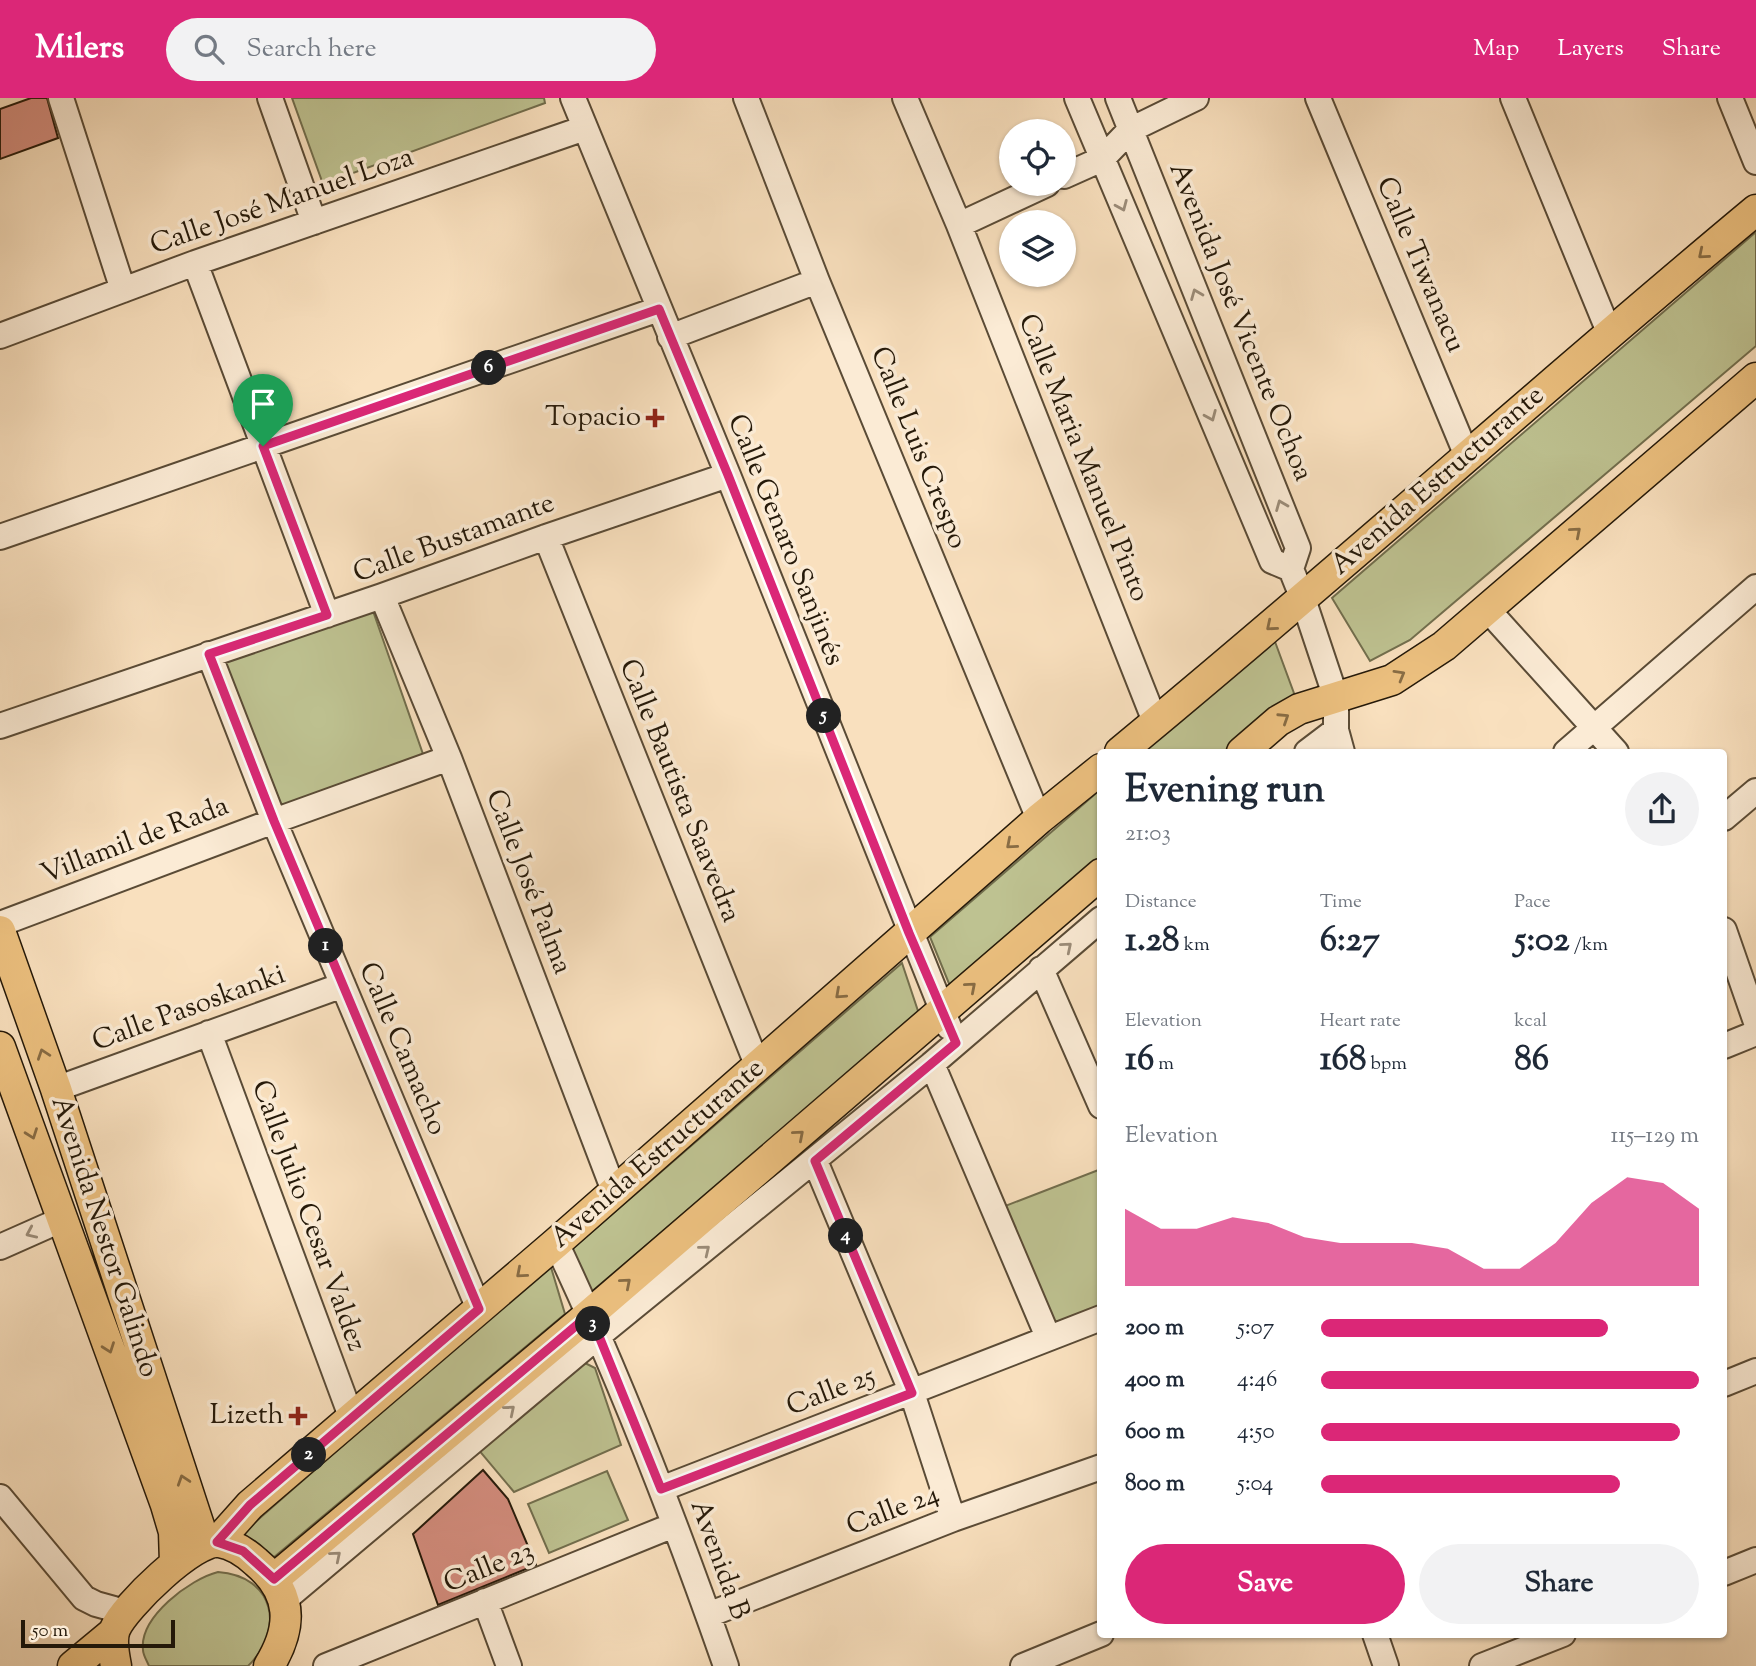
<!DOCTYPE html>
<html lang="en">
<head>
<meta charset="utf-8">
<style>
	:root { --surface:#fff; --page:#f2f2f3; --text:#1f2937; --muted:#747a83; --accent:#db2777 }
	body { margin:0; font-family:"Sorts Mill Goudy",serif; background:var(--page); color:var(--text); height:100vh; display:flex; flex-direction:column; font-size:26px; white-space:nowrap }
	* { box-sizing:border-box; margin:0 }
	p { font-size:23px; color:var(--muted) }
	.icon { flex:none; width:38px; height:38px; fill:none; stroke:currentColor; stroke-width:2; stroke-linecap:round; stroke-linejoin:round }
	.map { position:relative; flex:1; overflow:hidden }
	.drawer { position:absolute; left:1097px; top:651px; width:630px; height:889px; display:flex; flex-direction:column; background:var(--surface); border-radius:7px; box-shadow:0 2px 5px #0004 }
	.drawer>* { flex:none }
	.fabs { position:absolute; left:999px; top:21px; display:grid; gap:14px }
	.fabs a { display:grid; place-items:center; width:77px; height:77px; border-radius:50%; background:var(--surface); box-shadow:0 2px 5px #0004; font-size:35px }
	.scale { position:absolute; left:21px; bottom:18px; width:154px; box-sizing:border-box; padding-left:7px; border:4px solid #251909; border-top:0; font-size:19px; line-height:24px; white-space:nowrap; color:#251909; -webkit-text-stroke:5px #fbebd5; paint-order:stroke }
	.pin { position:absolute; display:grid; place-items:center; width:60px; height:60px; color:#fff; margin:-72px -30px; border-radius:50% 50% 50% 0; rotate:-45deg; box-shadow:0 0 7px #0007 }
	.pin .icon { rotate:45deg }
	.km { position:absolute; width:35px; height:35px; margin:-18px; border-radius:50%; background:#222; color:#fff; font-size:19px; line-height:35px; text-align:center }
	.round { display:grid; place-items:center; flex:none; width:74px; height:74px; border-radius:37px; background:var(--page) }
	.head { display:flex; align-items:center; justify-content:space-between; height:119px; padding:0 28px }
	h1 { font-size:38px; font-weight:700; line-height:52px }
	.figures { display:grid; grid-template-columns:repeat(3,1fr); gap:10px; height:119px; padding:7px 28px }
	.figures div { display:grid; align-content:center }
	.figures b { font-size:35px; font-weight:700 }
	.figures small { font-size:19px; font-weight:400 }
	.figures p { font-size:19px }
	.chart { height:196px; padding:14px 28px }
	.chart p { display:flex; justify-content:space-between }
	.chart svg { width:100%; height:126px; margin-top:7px; fill:var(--accent); opacity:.7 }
	.cta { display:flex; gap:14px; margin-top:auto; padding:14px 28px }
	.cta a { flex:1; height:80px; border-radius:42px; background:var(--accent); color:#fff; font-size:28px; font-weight:700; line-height:80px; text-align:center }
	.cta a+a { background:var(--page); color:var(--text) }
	ul { padding:0 28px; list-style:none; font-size:23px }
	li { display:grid; grid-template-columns:112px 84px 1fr; align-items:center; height:52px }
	li i { height:18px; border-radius:9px; background:var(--accent) }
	header { display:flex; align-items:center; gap:42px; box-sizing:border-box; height:98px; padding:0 35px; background:var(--accent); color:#fff }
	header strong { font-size:33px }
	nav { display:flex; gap:38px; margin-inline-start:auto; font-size:24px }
	.search { width:490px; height:63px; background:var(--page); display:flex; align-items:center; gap:18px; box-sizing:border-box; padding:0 24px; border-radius:38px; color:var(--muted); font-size:26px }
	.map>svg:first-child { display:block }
</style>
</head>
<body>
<header>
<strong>Milers</strong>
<div class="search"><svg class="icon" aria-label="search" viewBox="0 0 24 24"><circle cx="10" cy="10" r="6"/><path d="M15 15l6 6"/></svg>Search here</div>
<nav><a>Map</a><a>Layers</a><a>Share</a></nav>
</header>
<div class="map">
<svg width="1756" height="1568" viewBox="0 0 1756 1568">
	<rect width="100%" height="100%" fill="#f9e0be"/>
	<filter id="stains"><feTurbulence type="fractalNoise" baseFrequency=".00286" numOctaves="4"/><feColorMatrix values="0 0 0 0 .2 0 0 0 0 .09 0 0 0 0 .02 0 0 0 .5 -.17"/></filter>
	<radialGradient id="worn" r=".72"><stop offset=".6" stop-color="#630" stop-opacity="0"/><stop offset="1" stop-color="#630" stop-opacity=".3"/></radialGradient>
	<path fill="#bec291" stroke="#726e4d" stroke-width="2" d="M292,0H544L545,5L323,86Z
		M1756,134V248L1410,542L1370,563L1332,500Z
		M373,513L424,659L282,709L224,562Z
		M1274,541L1295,598L1227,654H1143Z
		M1101,691V761L950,888L930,839Z
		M902,865L919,916L590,1195L572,1151Z
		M1101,1071V1209L1057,1229L1000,1110Z
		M550,1166L565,1216L273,1460L236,1441Z
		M585,1265L595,1270L621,1347L514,1394L477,1350Z
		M607,1373L628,1422L549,1455L528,1406Z
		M218,1474C274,1478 286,1531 248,1568H149C147,1563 143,1557 143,1552C139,1519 190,1481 218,1474Z"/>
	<path fill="#d48d7e" stroke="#251909" stroke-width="2" d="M31,0H47L58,40L0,61V11Z
		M483,1372L508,1401L536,1467L438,1507L413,1436Z"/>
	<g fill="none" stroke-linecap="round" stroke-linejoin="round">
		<g stroke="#5a4b36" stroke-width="28">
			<path id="minor" d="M61,0L123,192
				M270,0L314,124
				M573,0L728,377L949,929
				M746,0L817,183L1039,721
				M905,0L959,127L1156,626
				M1077,0L1272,463L1291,471L1303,501L1336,600V632L1342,654
				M1118,0L1298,450L1291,471
				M1318,0L1467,358
				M1513,0L1609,234
				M1730,0L1756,64
				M1064,78L1102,61L1130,32L1196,0
				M959,127L1047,86
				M195,165L327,517
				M0,238L195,165L585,30
				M670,239L817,183
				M0,439L659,211
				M546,439L758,969
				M382,498L449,660L614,1093
				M1487,511L1616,654
				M209,556L274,723L479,1211
				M0,628L382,498L546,439L728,377
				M1307,654L1336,632
				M1566,654L1756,489
				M1724,720L1756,693
				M0,826L274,723L449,660
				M1724,832L1756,924
				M1041,871L1101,1008
				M209,935L352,1321
				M1724,948L1756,935
				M932,966L1048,1239
				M56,991L343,887
				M815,1063L912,1295L953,1421
				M556,1145C621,1282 676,1425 726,1568
				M0,1149L63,1121
				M1724,1286L1756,1273
				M661,1391L1101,1220
				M0,1399L84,1500L96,1506L125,1514
				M1724,1475L1756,1462
				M284,1502L598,1238L932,966L1101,821
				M485,1503L509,1568
				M708,1517L953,1421L1101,1369
				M1375,1536L1386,1568
				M326,1568L674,1427
				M1023,1568L1101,1536
				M1482,1568L1563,1536"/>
		</g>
		<g stroke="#251909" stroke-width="33">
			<path id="major" d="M1120,654C1335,477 1542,290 1756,112
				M1242,654L1278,623L1299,611L1392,582L1444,548L1756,280
				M0,833L56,991L205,1446
				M0,949L166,1407L174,1434L175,1465
				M217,1444L250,1407L556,1145L1039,721L1101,671
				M274,1481L590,1216L1101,776
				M73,1568L114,1534
				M116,1568C114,1558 111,1541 115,1531C124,1509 195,1440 219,1444C233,1446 246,1455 256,1464C293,1495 293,1529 269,1568"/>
		</g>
		<use href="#minor" stroke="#fbebd5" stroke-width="24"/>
		<use href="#major" stroke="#ecc07f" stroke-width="30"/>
	</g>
	<defs><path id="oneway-chevron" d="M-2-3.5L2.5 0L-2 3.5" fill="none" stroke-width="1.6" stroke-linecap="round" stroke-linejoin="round" transform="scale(1.75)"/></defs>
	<g stroke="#9b8c79">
		<use href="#oneway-chevron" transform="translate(1122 108) rotate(67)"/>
		<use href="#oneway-chevron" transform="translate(1196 196) rotate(-112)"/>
		<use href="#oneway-chevron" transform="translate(1211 318) rotate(67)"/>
		<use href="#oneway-chevron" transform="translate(1281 407) rotate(-112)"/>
		<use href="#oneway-chevron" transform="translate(1067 849) rotate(-40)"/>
		<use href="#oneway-chevron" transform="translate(31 1135) rotate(156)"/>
		<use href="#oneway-chevron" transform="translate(705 1152) rotate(-39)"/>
		<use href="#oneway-chevron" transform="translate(510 1312) rotate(-40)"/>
		<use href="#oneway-chevron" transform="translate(336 1458) rotate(-40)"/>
	</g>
	<g stroke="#886c44">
		<use href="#oneway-chevron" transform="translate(1703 156) rotate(140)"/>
		<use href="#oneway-chevron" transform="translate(1576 434) rotate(-41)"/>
		<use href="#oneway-chevron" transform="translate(1271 528) rotate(140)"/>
		<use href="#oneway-chevron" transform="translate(1400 577) rotate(-30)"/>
		<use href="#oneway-chevron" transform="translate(1284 620) rotate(-33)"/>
		<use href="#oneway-chevron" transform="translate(1011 746) rotate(139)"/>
		<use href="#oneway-chevron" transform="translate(971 889) rotate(-41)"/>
		<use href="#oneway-chevron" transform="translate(840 896) rotate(138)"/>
		<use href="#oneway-chevron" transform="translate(43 956) rotate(-109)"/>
		<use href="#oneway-chevron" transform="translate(32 1036) rotate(70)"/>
		<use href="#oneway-chevron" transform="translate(799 1037) rotate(-41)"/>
		<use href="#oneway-chevron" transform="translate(521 1175) rotate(139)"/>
		<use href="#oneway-chevron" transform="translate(626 1185) rotate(-41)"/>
		<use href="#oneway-chevron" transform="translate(109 1250) rotate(70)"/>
		<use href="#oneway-chevron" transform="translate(183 1382) rotate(-108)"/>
	</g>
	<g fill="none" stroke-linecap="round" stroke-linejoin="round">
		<g stroke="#fff" stroke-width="14">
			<path id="route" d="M659,211L728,377L909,835L956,945L815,1063L912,1295L661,1391L590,1216L274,1481L243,1453L217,1444L250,1407L479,1211L274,723L209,556L327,517L263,348Z"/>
		</g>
		<use href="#route" stroke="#db2777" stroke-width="9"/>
	</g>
	<g fill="#8f2418" stroke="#fbebd5" stroke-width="2.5">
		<path d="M651.5 309.5h7v7h7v7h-7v7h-7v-7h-7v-7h7z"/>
		<path d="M294.5 1307.5h7v7h7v7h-7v7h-7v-7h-7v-7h7z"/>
	</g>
	<g text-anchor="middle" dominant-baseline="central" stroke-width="7" stroke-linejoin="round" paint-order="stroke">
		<g font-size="28" fill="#251909" stroke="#fbebd5">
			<text transform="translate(282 104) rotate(-19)">Calle José Manuel Loza</text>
			<text transform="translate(1420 167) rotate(67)">Calle Tiwanacu</text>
			<text transform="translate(1240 224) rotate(68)">Avenida José Vicente Ochoa</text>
			<text transform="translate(918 350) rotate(68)">Calle Luis Crespo</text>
			<text transform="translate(1083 360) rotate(68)">Calle Maria Manuel Pinto</text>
			<text transform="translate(1438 383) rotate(-41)">Avenida Estructurante</text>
			<text transform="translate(454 441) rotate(-20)">Calle Bustamante</text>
			<text transform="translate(785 442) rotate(68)">Calle Genaro Sanjinés</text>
			<text transform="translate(679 693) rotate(68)">Calle Bautista Saavedra</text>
			<text transform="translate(135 743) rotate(-21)">Villamil de Rada</text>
			<text transform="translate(528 784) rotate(69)">Calle José Palma</text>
			<text transform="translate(189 911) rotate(-20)">Calle Pasoskanki</text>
			<text transform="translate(402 951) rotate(67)">Calle Camacho</text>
			<text transform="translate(658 1056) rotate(-41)">Avenida Estructurante</text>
			<text transform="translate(308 1118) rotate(70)">Calle Julio Cesar Valdez</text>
			<text transform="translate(104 1139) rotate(72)">Avenida Nestor Galindo</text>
			<text transform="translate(831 1294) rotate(-21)">Calle 25</text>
			<text transform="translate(893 1413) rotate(-21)">Calle 24</text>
			<text transform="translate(719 1462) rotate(70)">Avenida B</text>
			<text transform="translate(489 1470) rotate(-22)">Calle 23</text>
		</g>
		<g font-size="28" fill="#251909" stroke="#fbebd5" text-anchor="end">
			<text x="641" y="320">Topacio</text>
			<text x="284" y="1318">Lizeth</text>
		</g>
	</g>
	<rect width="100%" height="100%" filter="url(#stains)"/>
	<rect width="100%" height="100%" fill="url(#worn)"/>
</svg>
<div class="fabs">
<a><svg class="icon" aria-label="locate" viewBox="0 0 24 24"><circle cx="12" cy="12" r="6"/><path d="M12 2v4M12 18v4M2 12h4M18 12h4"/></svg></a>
<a><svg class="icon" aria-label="layers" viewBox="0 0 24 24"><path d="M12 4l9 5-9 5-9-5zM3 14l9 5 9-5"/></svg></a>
</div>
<div class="scale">50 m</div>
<div class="pin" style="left:263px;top:348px;background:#1e9e55"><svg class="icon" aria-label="arrive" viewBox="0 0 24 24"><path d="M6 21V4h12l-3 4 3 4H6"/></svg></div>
<b class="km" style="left:326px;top:848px">1</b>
<b class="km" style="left:309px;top:1357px">2</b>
<b class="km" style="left:593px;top:1226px">3</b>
<b class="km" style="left:846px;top:1138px">4</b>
<b class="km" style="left:824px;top:618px">5</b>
<b class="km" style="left:489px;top:270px">6</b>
<section class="drawer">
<div class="head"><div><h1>Evening run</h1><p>21:03</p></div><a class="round"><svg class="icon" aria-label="share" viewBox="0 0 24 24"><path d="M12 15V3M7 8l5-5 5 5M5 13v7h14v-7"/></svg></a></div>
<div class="figures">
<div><p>Distance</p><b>1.28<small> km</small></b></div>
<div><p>Time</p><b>6:27</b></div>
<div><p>Pace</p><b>5:02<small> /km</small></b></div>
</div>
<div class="figures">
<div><p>Elevation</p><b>16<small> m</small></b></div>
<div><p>Heart rate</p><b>168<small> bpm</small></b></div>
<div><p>kcal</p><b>86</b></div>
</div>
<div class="chart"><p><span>Elevation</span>115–129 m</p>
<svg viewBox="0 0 160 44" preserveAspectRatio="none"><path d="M0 44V17L10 24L20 24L30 20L40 22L50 27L60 29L70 29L80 29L90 31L100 38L110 38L120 29L130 15L140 6L150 8L160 17V44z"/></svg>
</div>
<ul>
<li><b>200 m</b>5:07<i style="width:76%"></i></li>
<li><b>400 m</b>4:46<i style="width:100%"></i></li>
<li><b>600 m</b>4:50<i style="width:95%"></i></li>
<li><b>800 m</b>5:04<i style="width:79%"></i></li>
</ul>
<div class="cta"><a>Save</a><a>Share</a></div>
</section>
</div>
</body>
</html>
